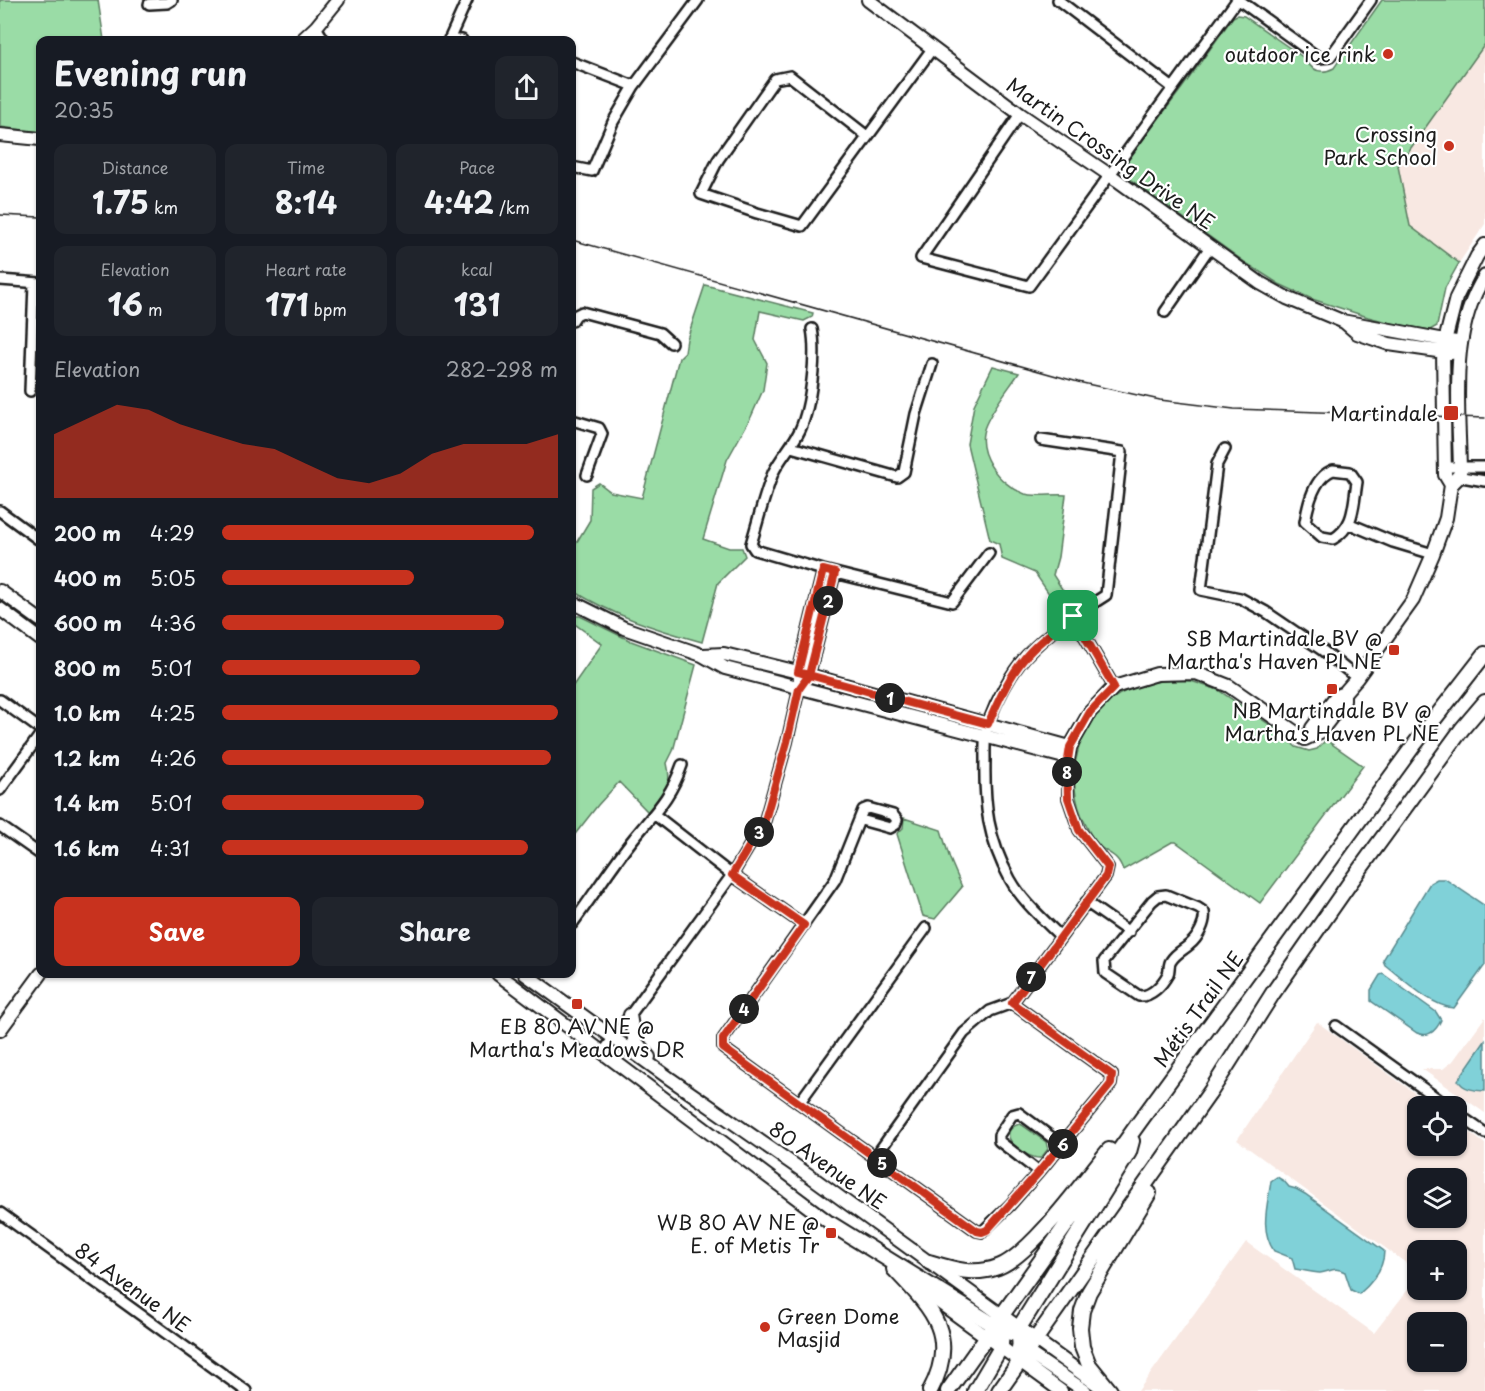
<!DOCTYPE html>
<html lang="en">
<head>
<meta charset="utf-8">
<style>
	:root { --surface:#171b24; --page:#20242c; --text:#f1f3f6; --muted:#9ea1a6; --accent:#c8321e }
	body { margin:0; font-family:"Playpen Sans",sans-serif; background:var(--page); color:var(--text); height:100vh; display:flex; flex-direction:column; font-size:22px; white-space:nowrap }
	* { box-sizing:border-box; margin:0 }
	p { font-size:20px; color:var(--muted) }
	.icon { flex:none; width:33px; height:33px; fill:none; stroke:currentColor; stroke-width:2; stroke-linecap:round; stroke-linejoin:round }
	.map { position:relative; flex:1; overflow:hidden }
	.details { position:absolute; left:36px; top:36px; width:540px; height:942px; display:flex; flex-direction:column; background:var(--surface); border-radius:12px; box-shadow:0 2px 4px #0004 }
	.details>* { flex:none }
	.fabs { position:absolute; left:1407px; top:1096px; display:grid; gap:12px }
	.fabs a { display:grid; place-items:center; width:60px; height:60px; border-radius:12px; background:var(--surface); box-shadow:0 2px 4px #0004; font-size:30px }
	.pin { position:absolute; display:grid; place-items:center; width:51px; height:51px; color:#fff; margin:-26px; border-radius:12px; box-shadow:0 3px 9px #0006 }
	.km { position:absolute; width:30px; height:30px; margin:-15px; border-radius:50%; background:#222; color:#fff; font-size:16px; line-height:30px; text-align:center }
	.round { display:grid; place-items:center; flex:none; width:63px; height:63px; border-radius:12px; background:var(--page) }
	.summary { display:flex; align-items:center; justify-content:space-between; height:102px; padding:0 18px }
	h1 { font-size:33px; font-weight:700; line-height:45px }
	.metrics { display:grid; grid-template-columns:repeat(3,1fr); gap:9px; height:102px; padding:6px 18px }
	.metrics div { display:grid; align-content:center; border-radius:12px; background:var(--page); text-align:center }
	.metrics b { font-size:30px; font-weight:700 }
	.metrics small { font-size:16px; font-weight:400 }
	.metrics p { font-size:16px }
	.chart { height:168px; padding:12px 18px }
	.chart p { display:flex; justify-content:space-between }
	.chart svg { width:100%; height:108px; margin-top:6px; fill:var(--accent); opacity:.7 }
	.primary-button { display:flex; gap:12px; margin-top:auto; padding:12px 18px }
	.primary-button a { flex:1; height:69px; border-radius:12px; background:var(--accent); color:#fff; font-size:24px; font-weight:700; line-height:69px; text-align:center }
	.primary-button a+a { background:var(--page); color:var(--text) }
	ul { padding:0 18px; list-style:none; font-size:20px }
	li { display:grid; grid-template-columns:96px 72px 1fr; align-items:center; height:45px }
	li i { height:15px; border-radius:8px; background:var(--accent) }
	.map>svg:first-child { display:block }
</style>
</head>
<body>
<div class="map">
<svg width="1485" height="1391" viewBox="0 0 1485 1391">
	<rect width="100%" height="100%" fill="#fff"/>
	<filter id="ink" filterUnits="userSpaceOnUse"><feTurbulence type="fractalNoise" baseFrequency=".0167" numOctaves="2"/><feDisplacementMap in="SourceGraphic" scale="12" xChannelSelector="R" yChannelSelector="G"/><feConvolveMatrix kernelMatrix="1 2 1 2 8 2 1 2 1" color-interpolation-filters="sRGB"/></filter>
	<g filter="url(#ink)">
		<path fill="#f8e8e2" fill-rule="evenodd" d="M1485,44V224L1459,263L1410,226L1398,166Z
			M1485,1017V1113L1422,1069H1443L1453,1061Z
			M1317,1022L1434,1107H1418V1146H1456L1457,1123L1485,1144V1391H1138L1246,1242L1374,1333L1417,1278L1418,1290H1456V1251H1418L1417,1271L1237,1140ZM1418,1179H1456V1218H1418ZM1418,1323H1456V1362H1418Z"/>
		<path fill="#9adca6" stroke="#5b7c61" stroke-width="1.5" d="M0,0H98L104,40H40V132L0,127Z
			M1382,0H1485V44L1398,166L1410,226L1459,263L1445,288L1437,326L1430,330L1395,324L1368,317L1312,299L1279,284L1246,263L1127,177L1123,166L1182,88L1233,17L1237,15L1244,16L1304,58C1311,70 1321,75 1334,68Z
			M705,285L813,313L812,317L804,321L760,311L755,340L767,363L763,390L751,417L727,460L703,539L729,548H742L745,556L718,583L702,642C655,629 612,615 572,590V550L590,520L591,488L599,483L611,492L642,498L679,358L685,352L687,339Z
			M993,366L1019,373C1008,389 994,406 986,424C973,452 999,485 1025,494C1035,497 1054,494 1066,495L1058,557L1053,575L1073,606L1062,613L1035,573L1002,559L999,544L990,540L967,444L974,405Z
			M574,616H580L631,641L696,665L673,751L667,763C673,788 664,794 649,813L619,782L598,805L572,838V687L602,644L572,622V617Z
			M1173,680L1191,681L1218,690L1279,731L1296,747L1309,751L1317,749L1326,740L1363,766L1260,903L1176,842H1172L1123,870C1118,854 1109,855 1098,845C1093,839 1089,832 1086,825C1061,779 1077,712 1128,690C1142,683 1158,681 1173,680Z
			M904,818L941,830L950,859L962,887L935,919L923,916L897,834L903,828Z
			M1019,1124L1022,1125L1046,1142L1048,1149L1041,1158C1027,1160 991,1134 1019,1124Z"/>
		<path fill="#80d1d8" stroke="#58898d" stroke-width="1.5" d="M1437,879H1445L1485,906V965L1454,1008C1432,1007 1402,978 1385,965L1383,960L1430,883Z
			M1383,974L1436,1012L1441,1020C1436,1031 1429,1038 1417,1033L1371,1001V990L1380,975Z
			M1485,1041V1091C1476,1091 1462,1089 1458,1080Z
			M1277,1177L1284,1181L1289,1187L1296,1189L1305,1194L1384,1251C1384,1268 1372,1283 1359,1294L1351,1290L1345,1272C1334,1266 1330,1272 1320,1273C1313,1273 1302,1270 1295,1269L1292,1258L1274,1251C1259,1229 1268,1204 1271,1181Z"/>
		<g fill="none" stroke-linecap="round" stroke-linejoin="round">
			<g stroke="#1c1c1c" stroke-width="14">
				<path id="street" d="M1058,0L1173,88
					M1239,0L1319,58L1330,57L1371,0
					M149,4L167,3L172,0
					M316,27L324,40
					M449,39L462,40
					M449,40L467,0
					M572,62L634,86
					M1020,114L921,258L1029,286L1237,0
					M867,136L790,76L775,79L718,160L701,194L757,213L802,226L932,49
					M572,167L592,171L613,122L634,86L698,0
					M0,280L40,283
					M1165,312L1210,247
					M572,321L576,315L582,312L660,333L671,343
					M812,329C817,355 811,406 800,430C793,445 780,458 773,473C764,496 758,521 751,544L755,550L823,570L952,602L989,553
					M30,391L34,283
					M572,420L599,428L602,434L587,475
					M1041,440L1122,452L1106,595C1078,613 1049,631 1026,656C1010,674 996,701 988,723C984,735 985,748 985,760C984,805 988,839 1010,879C1022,901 1043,919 1061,937
					M791,447L897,477L904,472L916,414L932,364
					M1225,449L1217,464L1201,590L1240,598L1266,612L1322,650L1357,678
					M1444,467H1485
					M1333,470L1350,472L1357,482C1353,506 1355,526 1333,539L1322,537L1305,522C1308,504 1314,477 1333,470Z
					M1456,476L1485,481
					M0,511L38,539L40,538
					M1350,524L1393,542L1433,554
					M1073,616L1114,687
					M806,680L809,675L835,573
					M0,700L40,729
					M0,790L40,735
					M655,815L732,875L804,925
					M861,820L890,828L895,825L897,820L893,815L868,808L863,810L835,880L723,1039V1048L977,1231L982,1232L1010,1205L1039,1172L1111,1084L1112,1075L1012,1003
					M0,826L40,854
					M1166,895L1198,908L1204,912C1206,923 1198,938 1189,945C1182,951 1176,953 1171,961C1168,965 1170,970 1168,974C1162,985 1151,997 1139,996L1105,973L1104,961L1152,901L1158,896Z
					M1086,902L1129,932
					M572,924C593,896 612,865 634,838C655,812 671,797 682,765
					M1336,1026L1449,1107
					M604,1051L732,875L765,820L787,742L799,689L798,672L823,570
					M799,1103L926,928
					M1456,1113L1485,1133
					M875,1157L964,1033L990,1011L1012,1003L1106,876L1108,867L1079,830L1068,798V758
					M1039,1172L999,1141V1135L1012,1115L1019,1113L1062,1145
					M0,1213L246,1391"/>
			</g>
			<g stroke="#1c1c1c" stroke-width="16">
				<path id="secondary" d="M868,0L1020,114L1117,180L1260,283L1287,298L1342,321L1461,343
					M302,40L316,27L338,0
					M0,135L40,139
					M1343,321L1357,333L1389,344L1451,353
					M1451,485L1445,475L1443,352L1445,341L1456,298L1477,256L1485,245
					M0,591L40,620
					M572,602L624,628L702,655L725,668L1068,758L1070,747L1090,712L1114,687L1157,674L1196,673L1229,686L1305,739L1320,732L1344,701V693
					M0,609L40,639
					M703,655L724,654L798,672L1070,747
					M1312,735V728L1336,696L1344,693L1357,678L1413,600L1433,554L1446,518L1451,485L1460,476C1460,411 1447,335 1485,276
					M498,974L838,1229
					M525,974L669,1078L813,1178L1106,1391
					M630,1015L634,1039L649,1057
					M0,1030L41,974
					M910,1281L1061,1391
					M1018,1348L1027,1352L1085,1391"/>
			</g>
			<g stroke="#1c1c1c" stroke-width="18">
				<path id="primary" d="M831,1224L1002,1330L1028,1338
					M929,1262C952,1269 974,1276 998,1267C1031,1255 1085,1179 1109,1150
					M894,1269C931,1308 960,1335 930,1391
					M1020,1362L1019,1328L1129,1152L1132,1141
					M948,1391L1138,1124L1414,745L1485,654
					M975,1391L1001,1347L1002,1322
					M999,1391L1211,1091L1273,993L1349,884L1462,729L1485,702
					M1110,1391L1089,1365L1082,1347L1080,1328L1082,1311L1089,1292L1149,1193"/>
			</g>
			<use href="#street" stroke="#fff" stroke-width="9"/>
			<use href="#secondary" stroke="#fff" stroke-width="12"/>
			<use href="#primary" stroke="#fff" stroke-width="14"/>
			<path stroke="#1c1c1c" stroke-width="1.5" d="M0,215L40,217
				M572,240L1078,382L1160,400L1234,409L1485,418"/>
		</g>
	</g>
	<g fill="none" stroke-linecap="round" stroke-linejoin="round" filter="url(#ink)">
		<g stroke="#fff" stroke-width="12">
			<path id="route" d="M1073,616C1057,629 1037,642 1024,659C1008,678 998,702 988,724C928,708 869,692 809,675L798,672L823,570L835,573L809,675L799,689L787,742L765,820L732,875L804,925L723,1039V1048L977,1231L982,1232L987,1230L1039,1172L1111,1084L1112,1075L1012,1003L1106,876L1108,867L1079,830L1068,798L1067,766L1070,747L1090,712L1114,687L1073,616"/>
		</g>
		<use href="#route" stroke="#c8321e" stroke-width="8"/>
	</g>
	<g fill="#c8321e" stroke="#fff" stroke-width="2">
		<circle cx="1388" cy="54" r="6"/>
		<circle cx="1449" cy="146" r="6"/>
		<rect x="1443" y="405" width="16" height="16" rx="3"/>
		<rect x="1388" y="644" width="12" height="12" rx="3"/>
		<rect x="1326" y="683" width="12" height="12" rx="3"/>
		<rect x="571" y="998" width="12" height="12" rx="3"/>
		<rect x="825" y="1227" width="12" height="12" rx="3"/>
		<circle cx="765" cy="1327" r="6"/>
	</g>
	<g text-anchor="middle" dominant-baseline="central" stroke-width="4.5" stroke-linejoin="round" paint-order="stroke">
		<g font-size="20" fill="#1c1c1c" stroke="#fff" text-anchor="end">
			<text x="1376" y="54">outdoor ice rink</text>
			<text x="1437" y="134">Crossing<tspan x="1437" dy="23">Park School</tspan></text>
			<text x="1438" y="413">Martindale</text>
			<text x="1382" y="638">SB Martindale BV @<tspan x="1382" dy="23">Martha's Haven PL NE</tspan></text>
			<text x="1332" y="710" text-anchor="middle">NB Martindale BV @<tspan x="1332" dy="23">Martha's Haven PL NE</tspan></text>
			<text x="577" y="1026" text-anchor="middle">EB 80 AV NE @<tspan x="577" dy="23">Martha's Meadows DR</tspan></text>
			<text x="819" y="1222">WB 80 AV NE @<tspan x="819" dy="23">E. of Metis Tr</tspan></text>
			<text x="777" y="1316" text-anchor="start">Green Dome<tspan x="777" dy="23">Masjid</tspan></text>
		</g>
		<g font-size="20" fill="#1c1c1c" stroke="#fff">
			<text transform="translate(1111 153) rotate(35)">Martin Crossing Drive NE</text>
			<text transform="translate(1198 1009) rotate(-54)">Métis Trail NE</text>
			<text transform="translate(828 1165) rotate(35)">80 Avenue NE</text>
			<text transform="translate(133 1287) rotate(36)">84 Avenue NE</text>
		</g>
	</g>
</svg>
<div class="fabs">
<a><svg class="icon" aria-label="locate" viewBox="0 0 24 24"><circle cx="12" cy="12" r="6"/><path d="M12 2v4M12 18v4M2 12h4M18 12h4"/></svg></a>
<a><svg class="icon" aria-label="layers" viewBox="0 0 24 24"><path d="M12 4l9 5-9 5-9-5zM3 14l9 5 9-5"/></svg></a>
<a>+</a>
<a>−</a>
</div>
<div class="pin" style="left:1073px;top:616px;background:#1e9e55"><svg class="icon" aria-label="arrive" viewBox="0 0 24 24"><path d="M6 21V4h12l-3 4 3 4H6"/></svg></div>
<b class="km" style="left:890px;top:698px">1</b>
<b class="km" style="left:828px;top:601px">2</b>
<b class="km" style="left:759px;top:832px">3</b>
<b class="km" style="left:744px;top:1009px">4</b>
<b class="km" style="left:882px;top:1163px">5</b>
<b class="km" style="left:1063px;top:1144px">6</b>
<b class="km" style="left:1031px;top:977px">7</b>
<b class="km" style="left:1067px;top:772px">8</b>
<section class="details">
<div class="summary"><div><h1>Evening run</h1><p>20:35</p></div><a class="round"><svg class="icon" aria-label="share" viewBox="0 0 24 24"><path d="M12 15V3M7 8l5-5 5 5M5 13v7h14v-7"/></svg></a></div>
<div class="metrics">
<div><p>Distance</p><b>1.75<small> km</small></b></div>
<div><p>Time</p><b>8:14</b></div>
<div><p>Pace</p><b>4:42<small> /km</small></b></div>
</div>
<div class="metrics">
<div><p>Elevation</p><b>16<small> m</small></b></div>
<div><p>Heart rate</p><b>171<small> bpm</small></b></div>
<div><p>kcal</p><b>131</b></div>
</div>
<div class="chart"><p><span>Elevation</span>282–298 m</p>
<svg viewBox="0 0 160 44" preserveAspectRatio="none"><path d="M0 44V18L10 12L20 6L30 8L40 14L50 18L60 22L70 24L80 30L90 36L100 38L110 34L120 26L130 22L140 22L150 22L160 18V44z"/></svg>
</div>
<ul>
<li><b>200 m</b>4:29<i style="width:93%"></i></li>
<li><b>400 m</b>5:05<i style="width:57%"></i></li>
<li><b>600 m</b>4:36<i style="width:84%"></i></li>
<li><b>800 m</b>5:01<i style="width:59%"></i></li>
<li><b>1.0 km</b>4:25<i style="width:100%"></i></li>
<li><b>1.2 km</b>4:26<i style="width:98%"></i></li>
<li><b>1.4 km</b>5:01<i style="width:60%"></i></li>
<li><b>1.6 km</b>4:31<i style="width:91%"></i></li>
</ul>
<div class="primary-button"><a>Save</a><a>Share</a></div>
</section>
</div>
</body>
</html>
